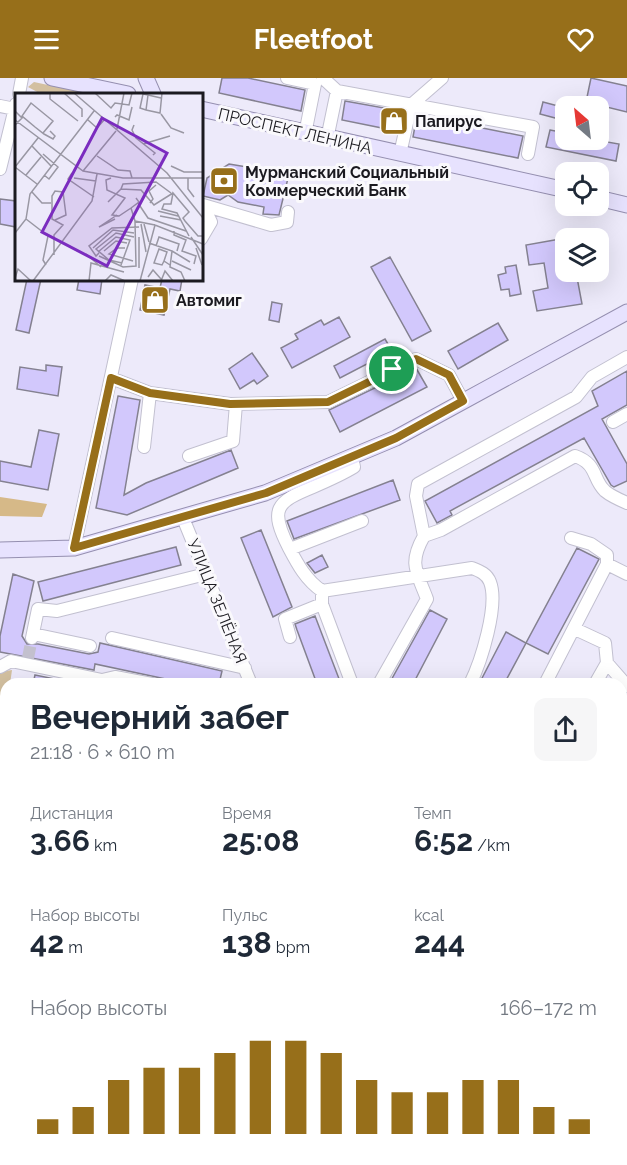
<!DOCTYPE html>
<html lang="ru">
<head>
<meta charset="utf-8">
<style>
	:root { --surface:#fff; --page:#f6f6f7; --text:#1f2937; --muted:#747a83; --accent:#976f1a }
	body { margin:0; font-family:Raleway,sans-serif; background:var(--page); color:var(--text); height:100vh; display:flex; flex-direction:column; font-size:22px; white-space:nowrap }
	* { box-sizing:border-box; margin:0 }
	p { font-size:20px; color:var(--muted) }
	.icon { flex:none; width:33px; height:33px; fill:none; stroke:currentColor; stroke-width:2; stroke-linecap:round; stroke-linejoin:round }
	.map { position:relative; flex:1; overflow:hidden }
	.panel { position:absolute; left:0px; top:600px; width:627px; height:488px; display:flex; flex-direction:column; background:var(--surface); border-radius:18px 18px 0 0; box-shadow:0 6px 24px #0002 }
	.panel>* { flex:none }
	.needle { width:39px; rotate:332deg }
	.fabs { position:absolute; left:555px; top:18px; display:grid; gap:12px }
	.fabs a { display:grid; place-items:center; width:54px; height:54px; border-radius:12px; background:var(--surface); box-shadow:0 6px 24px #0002; font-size:30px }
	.pin { position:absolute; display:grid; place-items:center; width:51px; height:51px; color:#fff; margin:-26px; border:3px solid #fff; border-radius:50%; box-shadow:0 2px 6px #0007 }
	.round { display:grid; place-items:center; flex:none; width:63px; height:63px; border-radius:12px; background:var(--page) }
	.headline { display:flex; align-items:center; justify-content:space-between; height:102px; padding:0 30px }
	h1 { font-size:33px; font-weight:700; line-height:45px }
	.stats { display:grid; grid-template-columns:repeat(3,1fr); gap:9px; height:102px; padding:6px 30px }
	.stats div { display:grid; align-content:center }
	.stats b { font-size:30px; font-weight:700 }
	.stats small { font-size:16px; font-weight:400 }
	.stats p { font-size:16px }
	.chart { height:168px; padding:12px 30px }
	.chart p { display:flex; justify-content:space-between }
	.chart svg { width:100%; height:108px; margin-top:6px; stroke:var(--accent); stroke-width:6 }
	header { display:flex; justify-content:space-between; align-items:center; height:78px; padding:0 30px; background:var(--accent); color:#fff; font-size:27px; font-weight:700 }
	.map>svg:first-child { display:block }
</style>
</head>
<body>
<header><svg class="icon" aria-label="menu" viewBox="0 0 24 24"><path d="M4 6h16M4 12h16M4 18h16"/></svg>Fleetfoot<svg class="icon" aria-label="heart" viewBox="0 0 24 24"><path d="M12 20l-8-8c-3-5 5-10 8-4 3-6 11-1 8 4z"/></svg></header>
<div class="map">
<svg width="627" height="1087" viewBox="0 0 627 1087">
	<rect width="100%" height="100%" fill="#edeafa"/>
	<path fill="#e2def6" d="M627,693V1087H425L422,1082H621V696Z"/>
	<path fill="#d3c0a0" d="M34,4L90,16H41L28,9Z
		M12,592L10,606H6L4,679L0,682V594Z"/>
	<path fill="#d6b988" d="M0,419L47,426L42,439L0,438Z"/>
	<path fill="#d2c8fc" stroke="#848190" stroke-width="1.5" d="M222,0H248L305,12L301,33L219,15Z
		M591,0L627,8V34L586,24Z
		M345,23L401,33L397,53L342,42Z
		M543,24L562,29L559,41L540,36Z
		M417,37L523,58L518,80L413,59Z
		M550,52L566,55V62H596L619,66L616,83L546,69Z
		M229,86L289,96L279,137L263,136L264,129L238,124L228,117L220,122L203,118L207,100Z
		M0,121L16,123V149L0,146Z
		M566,160V194H576L582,226L537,233L533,213L548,210L544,185L529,187L526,167Z
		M390,179L431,253L412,263L371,189Z
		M516,187L521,216L510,218L509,211L501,212L498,197L506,195L505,189Z
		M27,201H41L29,255L16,252Z
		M79,201H102L100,216L77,212Z
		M162,201H182L180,213L170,211L164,237L140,232L145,207L160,210Z
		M272,224L282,226L279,244L269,242Z
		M339,239L350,259L292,290L281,270L298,261L295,256L321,242L324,247Z
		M498,245L508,262L458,291L448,273Z
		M385,261L392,273L340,300L334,288Z
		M252,275L268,298L257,306L254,302L240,311L229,291Z
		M46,287L62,289L58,318L17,311L20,289L46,293Z
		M416,290L427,309L340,354L329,332Z
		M627,293V327L602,341L627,386V403L614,409L611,407L584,360L450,433L452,437L437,445L425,423L598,328L592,313Z
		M118,318L140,322L124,417L146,405L231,372L238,390L127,437L96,430Z
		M39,352L59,356L48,412L0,403V383L31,389Z
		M393,402L400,422L294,461L287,443Z
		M261,452L292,529L273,539L241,460Z
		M176,469L181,487L43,523L38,504Z
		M577,470L599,481L548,576L526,565Z
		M322,477L328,489L315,495L307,485Z
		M13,496L34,503L22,558L27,566H38L89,576L98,574L100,565L222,593L219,606H189L95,586L94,592L0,574V558Z
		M430,532L447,541L413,606H389Z
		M315,538L341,606H317L297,552L295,546Z
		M506,554L526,565L504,606H479Z
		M35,597L55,601L54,606H33Z"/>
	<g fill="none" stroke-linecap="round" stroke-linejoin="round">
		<path stroke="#c3c0ce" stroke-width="12" stroke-dasharray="12 6" stroke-linecap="butt" d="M28,580L32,560"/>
		<g stroke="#c2c0d0" stroke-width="14">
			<path id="minor" d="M287,0L315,6L305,56
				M323,0L337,13L533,49L528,76
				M19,16L22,0
				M0,28L15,31
				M327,61L337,13
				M400,76L411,27L442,0
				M0,91L16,26
				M201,161L211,144L203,127L271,147L287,144L288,134
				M111,300L150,315L230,326L328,324L416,281L449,297L463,323
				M613,344L627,336
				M144,369L150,315
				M189,378L233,363L236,326
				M352,379L354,389C341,397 327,403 313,409C276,424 269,431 289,470C298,487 306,502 322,513L472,490C480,493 487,496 490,504C499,527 481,584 470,606
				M183,440L251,606
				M424,458L416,418L418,406L576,319L592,299L627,279
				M74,470L132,201
				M290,471L362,443
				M607,486L627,496
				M322,513V526L352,606
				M575,551L605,565L607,585L627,608
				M33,556L90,568
				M290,559L285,541L322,526
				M32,560L38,531L57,533L206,496
				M112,560L245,590
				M0,589L11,583L102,602L115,599L152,606
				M379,606L427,521C417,494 408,486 424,458L441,452L575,378C598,386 592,401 605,413C611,418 620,422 627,425
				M545,606L607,486V477L591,466L571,460
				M595,606L607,585
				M621,705L627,703
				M1,706L6,716
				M0,754L6,751
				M621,754L627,752
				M621,786L627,784
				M621,819L627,817
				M621,853L627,851
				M621,868L627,866
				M0,907L6,918
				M621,928L627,913
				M621,990H627
				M621,1032L627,1031
				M621,1059L627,1058
				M65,1082L66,1087
				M118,1082L120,1087
				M500,1082L537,1087
				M190,1087L191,1082"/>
		</g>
		<g stroke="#958fb0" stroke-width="17">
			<path id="major" d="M52,0L128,16
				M146,0L153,16
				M201,31L566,112
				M598,120L627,127
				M0,472L74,470L265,415L396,360L627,234"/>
		</g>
		<use href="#minor" stroke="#fff" stroke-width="12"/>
		<use href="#major" stroke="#e7e2fe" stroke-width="15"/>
	</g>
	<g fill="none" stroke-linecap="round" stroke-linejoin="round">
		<g stroke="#fff" stroke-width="12">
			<path id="route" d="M416,281L449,297L463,323L396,360L266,415L74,470L111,300L150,315L230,326L328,324Z"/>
		</g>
		<use href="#route" stroke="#976f1a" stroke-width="8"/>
	</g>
	<defs>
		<g id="shop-square" transform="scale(1.5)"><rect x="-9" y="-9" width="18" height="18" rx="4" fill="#976f1a" stroke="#faf9fc"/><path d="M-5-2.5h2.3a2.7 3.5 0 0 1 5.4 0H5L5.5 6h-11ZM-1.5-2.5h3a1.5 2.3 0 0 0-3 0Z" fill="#fff"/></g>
		<g id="bank-square" transform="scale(1.5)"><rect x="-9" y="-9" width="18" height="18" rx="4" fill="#976f1a" stroke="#faf9fc"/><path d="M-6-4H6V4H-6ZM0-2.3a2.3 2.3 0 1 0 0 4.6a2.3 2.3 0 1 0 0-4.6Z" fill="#fff"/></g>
	</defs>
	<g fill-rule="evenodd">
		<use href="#shop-square" x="394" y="43"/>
		<use href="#bank-square" x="224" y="103"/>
		<use href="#shop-square" x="155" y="222"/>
	</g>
	<g text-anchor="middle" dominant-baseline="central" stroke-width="6" stroke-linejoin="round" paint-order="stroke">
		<g font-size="16" font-weight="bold" fill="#1b1a20" stroke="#faf9fc" text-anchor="start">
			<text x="415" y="43">Папирус</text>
			<text x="245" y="94">Мурманский Социальный<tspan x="245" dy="18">Коммерческий Банк</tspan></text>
			<text x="176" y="222">Автомиг</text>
		</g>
		<g font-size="16" fill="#1b1a20" stroke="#faf9fc">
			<text transform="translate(295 53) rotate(13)">ПРОСПЕКТ ЛЕНИНА</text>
			<text transform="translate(217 523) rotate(68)">УЛИЦА ЗЕЛЁНАЯ</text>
		</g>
	</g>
	<g transform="translate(15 15)">
		<rect width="188" height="188" fill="#edeafa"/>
		<path fill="none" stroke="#9997a3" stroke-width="1.5" d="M35,0V6L63,28M49,0L67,16V24M59,0L152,80L188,125M80,0L96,15L100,10L114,12L117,0M133,2L131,17L125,15L128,1L133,2L146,5M131,17L145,20L147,0M0,18L7,25L0,32M146,21L156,35L169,40M100,24L102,22L114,27L117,14M0,27L68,78L108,85H157M73,27L82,35L90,26M119,32L117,37L121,45L140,60L138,62M102,36L109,0M28,40L38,28L16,10L7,23L20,34L29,41L38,46L40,43L35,38M128,51L155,43M17,53L36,73M28,61L43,74L34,86L29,82M82,63L103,77L115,78L117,85M156,73L169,79H188M0,74L23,45M0,74L22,91M68,78L101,38M57,80L53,86L79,104M11,82L26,64M59,85L81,88M96,85L91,87L92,97L110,105L97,122L104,123L116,115L124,109L121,105M157,85H188M173,85V96L179,104M106,96L108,91L141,89L156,100M17,99L27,110H36M93,109L106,96L126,97L139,112L158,100M123,110L133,125L171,138M135,110L138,106L134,98L141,92M116,115L120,128L140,132M143,118L163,123M145,123L166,127M11,126L33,143L28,167L31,172M100,126L84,134L102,122M126,131L131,159M129,131L134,149M159,138V142L171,147L167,158L181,163L179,171M0,140L11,126L15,101L79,18M174,143L162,120L147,116L149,111H156L158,100L174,119L168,125L170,128L183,143H188M176,144L188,162M134,150L157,158L155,174L166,179L170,188M141,153L144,144L164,151L162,158M78,155L98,137L119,140M110,155H102L94,161L118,168M181,155L187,172M89,158L101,148L112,150M157,158L175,169M83,159L101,144L115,147L106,172M84,160L81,163L74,153L97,135L124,134M71,161L86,174M39,162V142L48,132L37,126V103L40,98L48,99L51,122L40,127M84,163L108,174L121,173L120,128M149,168L147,172L139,170L144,156L152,159L149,168L155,172M157,168L176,177M107,170L94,167L81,156L101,140L119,144M124,175V144M133,184L138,177L146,186M0,185L3,176L16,188M18,188L77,108L82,81M74,188L76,170L109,179M90,188L96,182L110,188M125,188L140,132L188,151M146,188L150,178L158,188"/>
		<path fill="#7b2cbf" fill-opacity="0.15" stroke="#7b2cbf" stroke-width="3" d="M87,25L152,60L92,173L27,139Z"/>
		<rect width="188" height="188" fill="none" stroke="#1b1a20" stroke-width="3"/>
	</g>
</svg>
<div class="fabs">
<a><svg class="needle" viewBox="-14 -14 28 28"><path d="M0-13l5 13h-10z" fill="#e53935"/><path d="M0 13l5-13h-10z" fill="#747a83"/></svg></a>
<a><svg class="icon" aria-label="locate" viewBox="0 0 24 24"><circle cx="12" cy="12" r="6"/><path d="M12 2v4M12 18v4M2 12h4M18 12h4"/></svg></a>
<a><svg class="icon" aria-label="layers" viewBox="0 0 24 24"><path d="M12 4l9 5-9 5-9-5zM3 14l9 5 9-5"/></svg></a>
</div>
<div class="pin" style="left:392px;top:291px;background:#1e9e55"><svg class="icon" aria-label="arrive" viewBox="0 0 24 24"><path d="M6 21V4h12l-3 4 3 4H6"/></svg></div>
<section class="panel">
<div class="headline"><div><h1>Вечерний забег</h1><p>21:18 · 6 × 610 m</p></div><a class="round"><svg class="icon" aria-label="share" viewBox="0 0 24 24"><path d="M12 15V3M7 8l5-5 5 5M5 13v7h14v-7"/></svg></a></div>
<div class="stats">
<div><p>Дистанция</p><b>3.66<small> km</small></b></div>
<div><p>Время</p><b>25:08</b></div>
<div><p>Темп</p><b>6:52<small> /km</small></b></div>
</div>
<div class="stats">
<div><p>Набор высоты</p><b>42<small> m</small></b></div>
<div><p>Пульс</p><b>138<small> bpm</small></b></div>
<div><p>kcal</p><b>244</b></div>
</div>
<div class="chart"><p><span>Набор высоты</span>166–172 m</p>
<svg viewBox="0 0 160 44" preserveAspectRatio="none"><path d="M5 44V38M15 44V33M25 44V22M35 44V17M45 44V17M55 44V11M65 44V6M75 44V6M85 44V11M95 44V22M105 44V27M115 44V27M125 44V22M135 44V22M145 44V33M155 44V38"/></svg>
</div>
</section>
</div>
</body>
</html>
